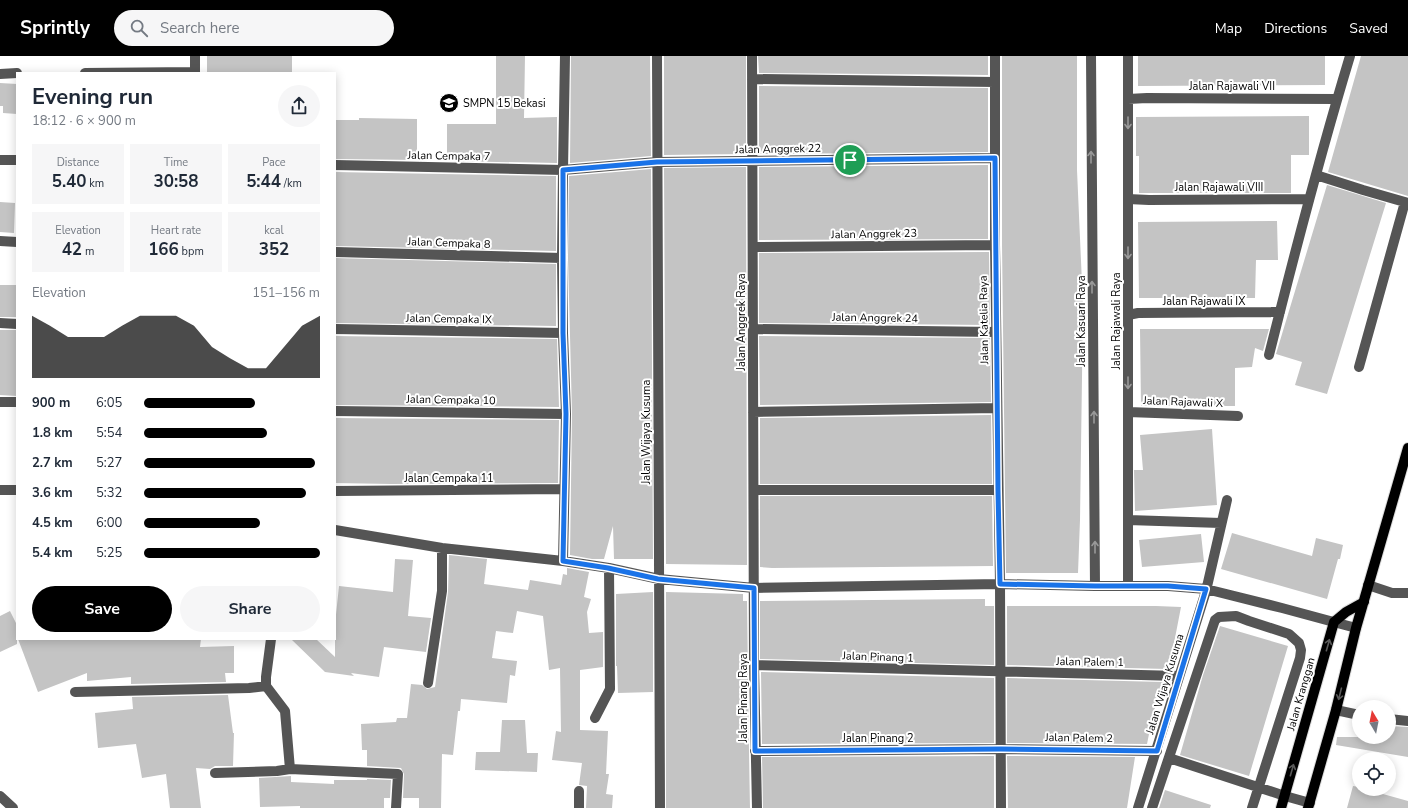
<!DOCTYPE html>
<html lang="en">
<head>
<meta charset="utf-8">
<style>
	:root { --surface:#fff; --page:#f6f6f7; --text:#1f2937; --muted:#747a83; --accent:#000 }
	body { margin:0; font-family:"Nunito Sans",sans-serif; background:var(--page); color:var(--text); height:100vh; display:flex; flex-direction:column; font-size:15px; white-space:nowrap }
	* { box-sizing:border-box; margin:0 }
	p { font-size:13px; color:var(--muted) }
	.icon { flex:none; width:22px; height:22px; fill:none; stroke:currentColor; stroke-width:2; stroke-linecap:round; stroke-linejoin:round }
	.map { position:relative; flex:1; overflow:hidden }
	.drawer { position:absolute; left:16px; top:16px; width:320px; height:568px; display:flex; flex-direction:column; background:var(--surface); border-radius:0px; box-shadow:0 2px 10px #0003 }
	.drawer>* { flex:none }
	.needle { width:26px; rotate:350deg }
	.buttons { position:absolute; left:1352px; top:644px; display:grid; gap:8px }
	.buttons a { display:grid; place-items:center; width:44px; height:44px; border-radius:50%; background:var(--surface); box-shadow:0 2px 10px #0003; font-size:20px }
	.pin { position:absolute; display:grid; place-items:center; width:34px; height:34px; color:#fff; margin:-17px; border:2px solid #fff; border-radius:50%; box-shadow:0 1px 4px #0007 }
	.round { display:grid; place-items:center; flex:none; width:42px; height:42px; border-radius:21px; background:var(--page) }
	.overview { display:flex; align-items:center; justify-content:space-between; height:68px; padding:0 16px }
	h1 { font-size:22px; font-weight:700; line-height:30px }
	.stats { display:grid; grid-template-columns:repeat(3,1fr); gap:6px; height:68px; padding:4px 16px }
	.stats div { display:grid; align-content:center; border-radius:0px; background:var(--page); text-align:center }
	.stats b { font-size:17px; font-weight:700 }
	.stats small { font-size:11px; font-weight:400 }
	.stats p { font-size:11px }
	.chart { height:112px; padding:8px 16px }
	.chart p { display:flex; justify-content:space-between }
	.chart svg { width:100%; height:72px; margin-top:4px; fill:var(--accent); opacity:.7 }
	.button { display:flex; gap:8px; margin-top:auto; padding:8px 16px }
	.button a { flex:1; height:46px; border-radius:24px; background:var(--accent); color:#fff; font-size:16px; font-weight:700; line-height:46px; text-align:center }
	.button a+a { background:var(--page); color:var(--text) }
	ul { padding:0 16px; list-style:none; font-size:13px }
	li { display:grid; grid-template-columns:64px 48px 1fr; align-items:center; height:30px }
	li i { height:10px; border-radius:5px; background:var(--accent) }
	header { display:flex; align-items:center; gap:24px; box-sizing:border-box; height:56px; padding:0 20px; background:var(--accent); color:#fff }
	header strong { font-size:19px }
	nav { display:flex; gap:22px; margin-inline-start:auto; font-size:14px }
	.search { width:280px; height:36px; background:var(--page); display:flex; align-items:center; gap:10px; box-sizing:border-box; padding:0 14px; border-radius:22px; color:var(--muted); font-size:15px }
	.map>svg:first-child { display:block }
</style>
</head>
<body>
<header>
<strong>Sprintly</strong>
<div class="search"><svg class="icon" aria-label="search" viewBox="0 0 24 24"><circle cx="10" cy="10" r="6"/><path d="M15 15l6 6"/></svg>Search here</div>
<nav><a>Map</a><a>Directions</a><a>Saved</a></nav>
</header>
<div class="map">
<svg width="1408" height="752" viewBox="0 0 1408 752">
	<rect width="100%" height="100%" fill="#fff"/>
	<path fill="#c4c4c4" d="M207,0H292V17H207Z
		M496,0H525L524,62L557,61V107L447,105V68H496Z
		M571,0H650L651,100L570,107Z
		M664,0H746V98L664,99Z
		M758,0H988V19L759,17Z
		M1002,0H1077V114L1083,250L1080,464L1078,517H1006L1002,189Z
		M1138,0H1325V29L1138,30Z
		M1361,0H1408V140L1328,116Z
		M0,27L17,28V58L3,57V50H0Z
		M759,30L988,32V96L759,98Z
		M1309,60V99H1291V137H1139V100H1136V61Z
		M359,62L417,63V104L335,103V64H359Z
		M988,109V183L759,184V111Z
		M746,111L747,509L666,508L664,112Z
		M651,113L653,503H614L613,470L604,503H592L570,499L572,358L568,202L569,120Z
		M335,116L556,120V195L335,190Z
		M1327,129L1386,147L1327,338L1295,329L1302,306L1276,298Z
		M0,146L15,147L14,177L0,176Z
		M1277,165L1278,204H1256L1255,242H1139L1138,166Z
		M989,196L990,269L759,267V197Z
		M335,202L556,208V270L335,267Z
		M0,229H17V261H0Z
		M1140,273H1269L1263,295L1255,292L1252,311L1235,312V350H1141Z
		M0,274H17V340L0,339Z
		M335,280L557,283L559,351L335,349Z
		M759,280L990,282L991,346L760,349Z
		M991,359L992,428H760V362Z
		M335,362L559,364L558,427L391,428L335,427Z
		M1212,373L1217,449L1135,455L1134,414H1143L1140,379Z
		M760,440H992L993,510L772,512L760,511Z
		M1232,477L1312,500L1316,482L1343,489L1340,503H1338L1327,543L1221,513Z
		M1201,478L1204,506L1142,511L1139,484Z
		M449,499L487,503L484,528L528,534L530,524L561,529L563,518L567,519V512L589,516L584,541L591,543L587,556L589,577L603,576V611L580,614V674L608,675L606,718H609L606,738L613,739L612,752H586L587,730L579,729L582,707L552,704L556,675L561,676L560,612L549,614L543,560L517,555L513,577L496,575L492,602L517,605L515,620L510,619L507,647L461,643L460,655H458L453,699L442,698L441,752H419V742H403L404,718L401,712L367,710V694H362L361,668L396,666L397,662H407L411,628L422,629L427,633L435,631L448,536Z
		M395,503L413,504L408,560L431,562L426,596L384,591L379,621L351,617L354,620L325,616L291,583H316L335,601V568L339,530L393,536Z
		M653,536V636L618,637L617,610H616V538Z
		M666,536L743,538V545H747L749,695L750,752H666Z
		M985,543V550H994V609L760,603V545Z
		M1007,550H1156L1181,551L1169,613H1167L1007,609Z
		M10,555L17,569V588L0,596V560Z
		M1220,570L1288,590L1249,720L1180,699L1203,619Z
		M18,583H201L200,591L234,590V617H225L226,626L131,628V621L87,625V617L38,636Z
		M761,616L994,622V687L762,688Z
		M1007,622L1163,626L1153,658L1147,688L1007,687Z
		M228,639L233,677H234L233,710H215L210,713L196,712L201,752H170L166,718L142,722L136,688L98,692L95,657L133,653L132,641Z
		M502,664H525L527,697H538L537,716L475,714L476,696H500Z
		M1389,670L1408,671V701L1336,689L1337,681H1389Z
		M994,700V752H763L762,701Z
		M1007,700L1135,701L1127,752H1008Z
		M291,720V726L334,728V724H367V723L391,724L390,742H384V752H300V750L260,751L259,722Z
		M1353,730L1359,731V733H1365L1408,745V752H1347Z
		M1165,734L1211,749L1210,752H1159Z"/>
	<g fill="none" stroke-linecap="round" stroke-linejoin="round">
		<g stroke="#dbdbdb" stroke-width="12">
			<path id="major" d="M1281,752L1334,566L1346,556L1364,546
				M1308,752L1336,654L1356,572L1408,392"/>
		</g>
		<path stroke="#555" stroke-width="10" d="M565,0L563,114L562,202L563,277L566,358L563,505L609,512L659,523L754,532L1000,528L1095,530H1168L1206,533L1282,552L1356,572
			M657,0L660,752
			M752,0L754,609L757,752
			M995,0V189L1000,528L1001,752
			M1091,0L1095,530
			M85,17L195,16
			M195,17V0
			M0,18L17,17
			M752,23L995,26
			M1128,43L1147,42L1337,43
			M0,104H17
			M335,109L563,114L657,106L995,102
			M1316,119L1363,134L1408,147
			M1128,143L1149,144L1309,143
			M0,185L17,186
			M753,191L995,189
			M335,196L562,202
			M1128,259L1138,257L1280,256
			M0,267L17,268
			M335,273L563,277
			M753,273L996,276
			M1269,299C1294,199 1320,99 1350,0
			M1359,311L1405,146
			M0,346H17
			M335,355L566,358
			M753,356L997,352
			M1128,356L1238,360
			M0,434H17
			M754,434H998
			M335,435L564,433
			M1128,464L1221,467
			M335,474L442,492L563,505
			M1368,529L1392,537H1408
			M1128,530V0
			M271,583L266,621V630L285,655L290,713
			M754,609L1179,620
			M428,627L442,535V492
			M75,636L249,632L266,630
			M1336,654L1359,659
			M595,662L610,633L609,512
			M1389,663L1408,665
			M755,695L1001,693L1157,695
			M1169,702L1285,740L1310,747
			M215,717L277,715L290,713L398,718L396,752
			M579,735V752
			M0,740L13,752
			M1138,752L1206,535L1227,444
			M1152,752L1215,564L1219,561L1236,560L1249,565L1289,578L1299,587L1301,594L1300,602L1252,752"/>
		<use href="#major" stroke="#000" stroke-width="10"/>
	</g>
	<defs><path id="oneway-shaft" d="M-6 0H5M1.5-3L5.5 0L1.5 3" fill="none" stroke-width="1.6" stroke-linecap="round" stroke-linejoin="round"/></defs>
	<g stroke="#999">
		<use href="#oneway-shaft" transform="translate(1128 67) rotate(90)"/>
		<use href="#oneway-shaft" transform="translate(1091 101) rotate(-90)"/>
		<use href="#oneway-shaft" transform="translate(1128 197) rotate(90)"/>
		<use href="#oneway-shaft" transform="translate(1092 231) rotate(-90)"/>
		<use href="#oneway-shaft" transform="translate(1128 327) rotate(90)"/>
		<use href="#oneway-shaft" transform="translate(1094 361) rotate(-90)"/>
		<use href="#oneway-shaft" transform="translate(1095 491) rotate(-90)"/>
	</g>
	<g stroke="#595959">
		<use href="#oneway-shaft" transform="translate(1328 589) rotate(-74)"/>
		<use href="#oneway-shaft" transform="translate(1340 638) rotate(104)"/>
		<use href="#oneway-shaft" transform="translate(1292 714) rotate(-74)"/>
	</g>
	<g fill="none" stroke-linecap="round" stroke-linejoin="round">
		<g stroke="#fff" stroke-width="8">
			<path id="route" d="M995,102L998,434L1000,528L1095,530H1168L1206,533L1157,695L1001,693L755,695L754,532L658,523L608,512L563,505L566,358L563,277V114L657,106Z"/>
		</g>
		<use href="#route" stroke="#1a73e8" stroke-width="5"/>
	</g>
	<defs>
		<g id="school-disc" transform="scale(1)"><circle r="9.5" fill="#000" stroke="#fff"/><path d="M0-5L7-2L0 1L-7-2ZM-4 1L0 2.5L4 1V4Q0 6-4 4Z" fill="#fff"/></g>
	</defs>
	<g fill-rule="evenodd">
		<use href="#school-disc" x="449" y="47"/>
	</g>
	<g text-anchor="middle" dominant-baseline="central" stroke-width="4" stroke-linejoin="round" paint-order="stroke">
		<g font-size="11" fill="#000" stroke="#fff">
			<text x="1232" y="30">Jalan Rajawali VII</text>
			<text transform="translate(778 93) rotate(-1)">Jalan Anggrek 22</text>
			<text transform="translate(449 100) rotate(1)">Jalan Cempaka 7</text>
			<text x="1219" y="131">Jalan Rajawali VIII</text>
			<text transform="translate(874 178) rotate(-1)">Jalan Anggrek 23</text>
			<text transform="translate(449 187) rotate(2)">Jalan Cempaka 8</text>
			<text x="1204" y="245">Jalan Rajawali IX</text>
			<text transform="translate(875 262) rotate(1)">Jalan Anggrek 24</text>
			<text transform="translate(449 263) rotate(1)">Jalan Cempaka IX</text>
			<text transform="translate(984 264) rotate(-91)">Jalan Katelia Raya</text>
			<text transform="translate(1081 265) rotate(-90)">Jalan Kasuari Raya</text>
			<text transform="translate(1116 265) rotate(-90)">Jalan Rajawali Raya</text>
			<text transform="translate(741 266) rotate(-90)">Jalan Anggrek Raya</text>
			<text transform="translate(451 344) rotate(1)">Jalan Cempaka 10</text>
			<text transform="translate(1183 346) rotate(2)">Jalan Rajawali X</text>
			<text transform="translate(646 376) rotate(-90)">Jalan Wijaya Kusuma</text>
			<text x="449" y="422">Jalan Cempaka 11</text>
			<text transform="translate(878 601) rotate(2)">Jalan Pinang 1</text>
			<text transform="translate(1090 606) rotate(1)">Jalan Palem 1</text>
			<text transform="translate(1165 628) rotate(-73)">Jalan Wijaya Kusuma</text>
			<text transform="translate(1301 638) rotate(-74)">Jalan Kranggan</text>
			<text transform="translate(743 642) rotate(-90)">Jalan Pinang Raya</text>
			<text x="878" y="682">Jalan Pinang 2</text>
			<text transform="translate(1079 682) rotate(1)">Jalan Palem 2</text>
		</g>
		<g font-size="11" fill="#000" stroke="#fff" text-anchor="start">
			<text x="463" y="47">SMPN 15 Bekasi</text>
		</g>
	</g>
</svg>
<div class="buttons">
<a><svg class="needle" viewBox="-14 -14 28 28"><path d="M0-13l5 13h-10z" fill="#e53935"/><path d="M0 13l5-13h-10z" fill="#747a83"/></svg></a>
<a><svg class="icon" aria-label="locate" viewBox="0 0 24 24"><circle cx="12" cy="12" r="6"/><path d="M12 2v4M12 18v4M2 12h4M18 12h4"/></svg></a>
</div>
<div class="pin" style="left:850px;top:104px;background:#1e9e55"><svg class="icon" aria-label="arrive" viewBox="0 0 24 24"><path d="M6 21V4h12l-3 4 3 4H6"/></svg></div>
<section class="drawer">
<div class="overview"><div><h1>Evening run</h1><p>18:12 · 6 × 900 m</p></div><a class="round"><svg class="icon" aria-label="share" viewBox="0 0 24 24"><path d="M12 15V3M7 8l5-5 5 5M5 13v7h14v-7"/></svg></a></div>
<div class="stats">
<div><p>Distance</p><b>5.40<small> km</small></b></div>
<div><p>Time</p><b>30:58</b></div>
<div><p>Pace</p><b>5:44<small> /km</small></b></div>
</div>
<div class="stats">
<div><p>Elevation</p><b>42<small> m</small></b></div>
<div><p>Heart rate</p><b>166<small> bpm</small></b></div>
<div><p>kcal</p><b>352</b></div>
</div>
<div class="chart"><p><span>Elevation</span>151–156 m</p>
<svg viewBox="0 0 160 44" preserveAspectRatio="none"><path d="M0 44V6L10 12L20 19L30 19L40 19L50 12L60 6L70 6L80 6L90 12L100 25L110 32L120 38L130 38L140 25L150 12L160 6V44z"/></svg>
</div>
<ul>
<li><b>900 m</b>6:05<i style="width:63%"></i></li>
<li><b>1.8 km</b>5:54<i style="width:70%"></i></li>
<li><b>2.7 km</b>5:27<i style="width:97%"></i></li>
<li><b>3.6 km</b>5:32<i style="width:92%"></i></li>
<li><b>4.5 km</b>6:00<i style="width:66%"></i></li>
<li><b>5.4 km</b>5:25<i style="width:100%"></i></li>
</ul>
<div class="button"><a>Save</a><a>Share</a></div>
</section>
</div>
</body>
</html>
